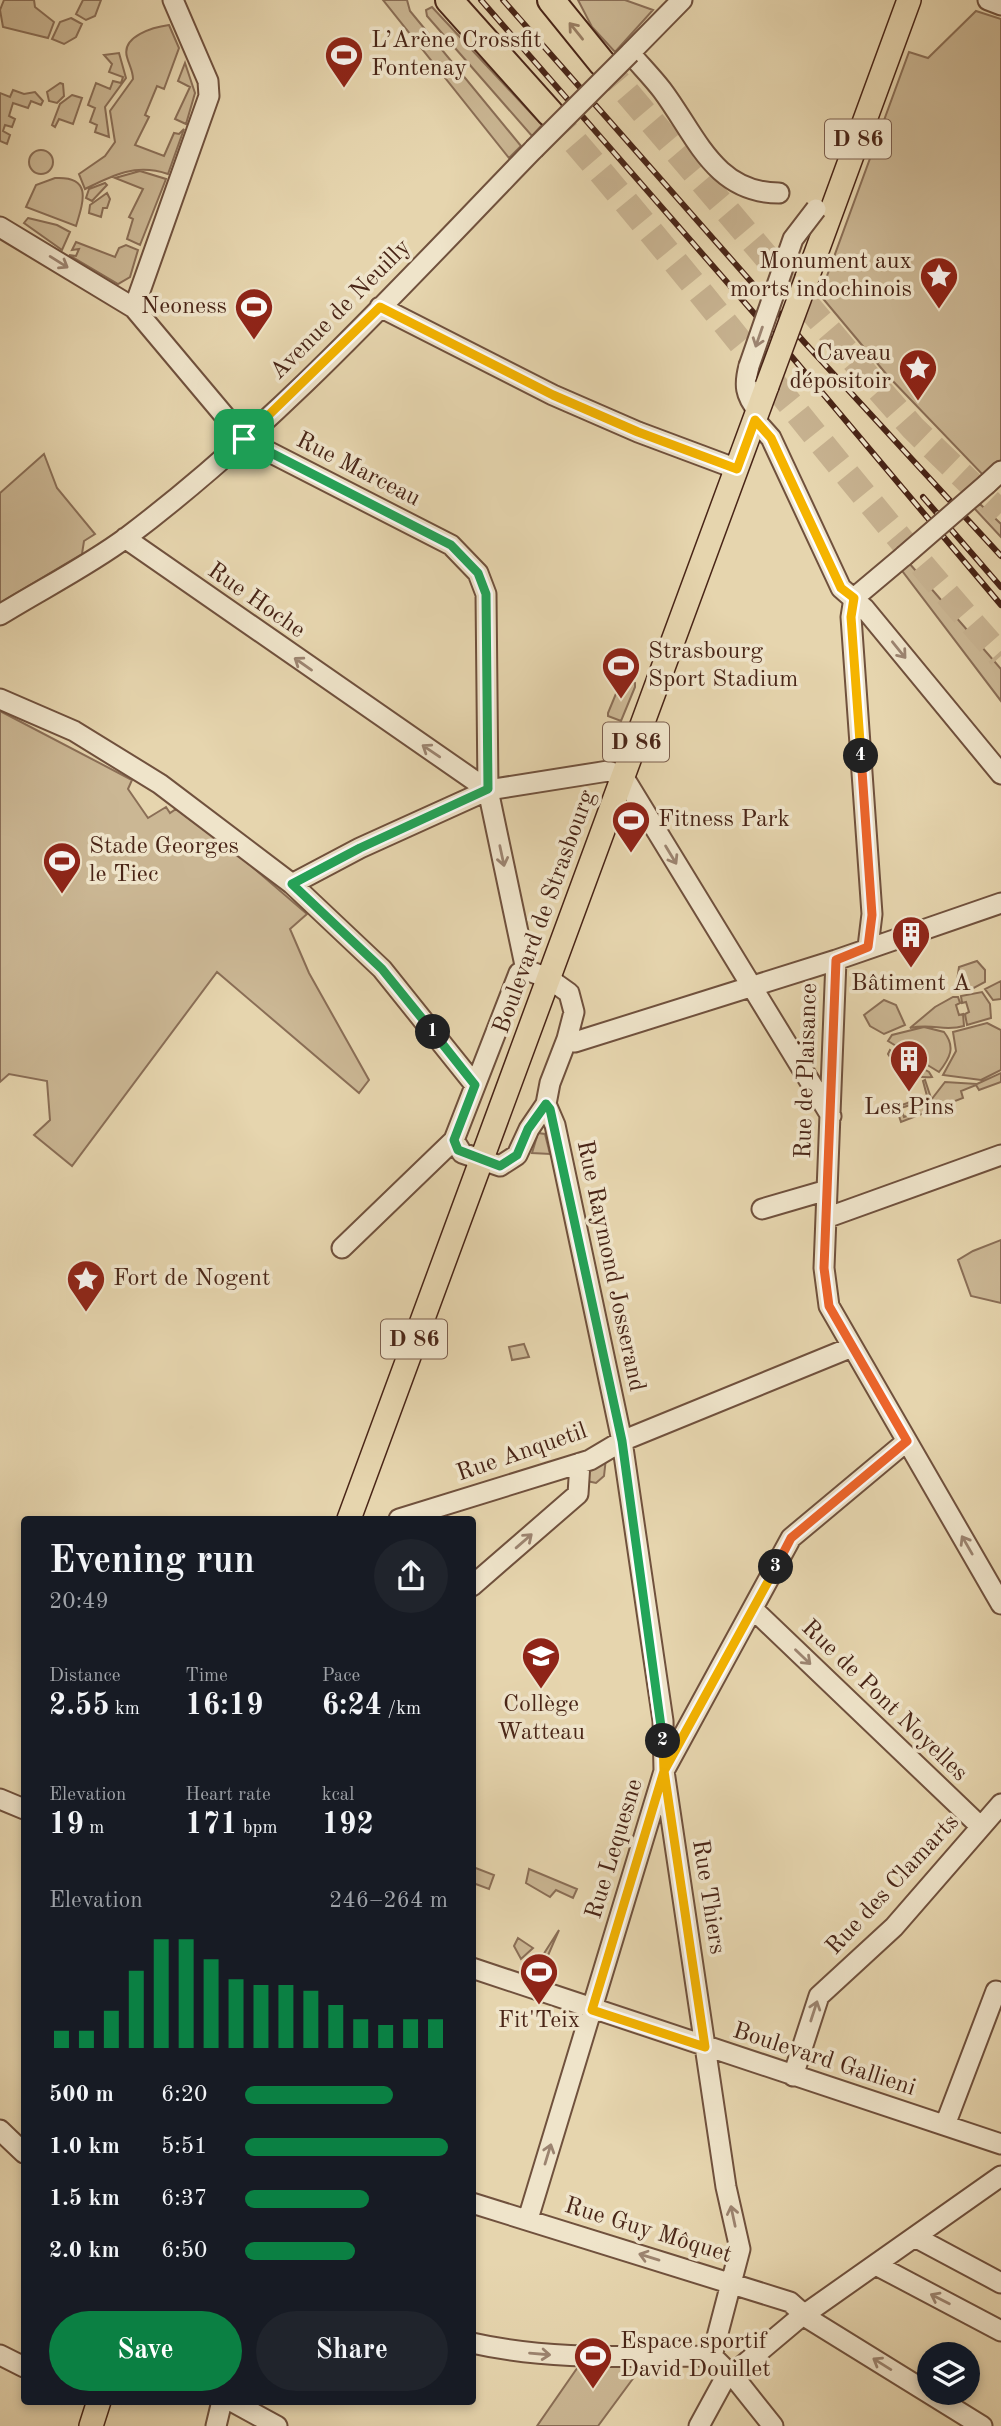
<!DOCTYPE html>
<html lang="en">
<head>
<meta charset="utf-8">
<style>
	:root { --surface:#171b24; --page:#20242c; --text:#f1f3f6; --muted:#9ea1a6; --accent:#0b8043 }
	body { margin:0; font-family:"Old Standard TT",serif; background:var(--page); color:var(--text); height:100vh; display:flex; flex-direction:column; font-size:26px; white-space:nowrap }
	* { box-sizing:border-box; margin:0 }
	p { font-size:23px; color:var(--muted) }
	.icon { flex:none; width:38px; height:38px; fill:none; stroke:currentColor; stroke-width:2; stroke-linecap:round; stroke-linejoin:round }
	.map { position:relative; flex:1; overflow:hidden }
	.panel { position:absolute; left:21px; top:1516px; width:455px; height:889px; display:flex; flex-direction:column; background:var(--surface); border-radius:7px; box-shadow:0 4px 10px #0003 }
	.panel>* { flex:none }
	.controls { position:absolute; left:917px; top:2342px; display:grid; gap:14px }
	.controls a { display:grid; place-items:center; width:63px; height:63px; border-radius:50%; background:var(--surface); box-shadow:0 4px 10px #0003; font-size:35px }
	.pin { position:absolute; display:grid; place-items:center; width:60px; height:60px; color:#fff; margin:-30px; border-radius:14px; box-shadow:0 4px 10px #0006 }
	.km { position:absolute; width:35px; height:35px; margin:-18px; border-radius:50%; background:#222; color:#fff; font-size:19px; line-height:35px; text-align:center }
	.round { display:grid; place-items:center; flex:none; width:74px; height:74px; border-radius:37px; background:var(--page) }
	.head { display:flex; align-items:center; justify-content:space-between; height:119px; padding:0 28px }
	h1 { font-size:38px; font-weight:800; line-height:52px }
	.figures { display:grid; grid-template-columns:repeat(3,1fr); gap:10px; height:119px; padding:7px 28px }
	.figures div { display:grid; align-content:center }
	.figures b { font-size:30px; font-weight:800 }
	.figures small { font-size:19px; font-weight:400 }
	.figures p { font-size:19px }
	.chart { height:196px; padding:14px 28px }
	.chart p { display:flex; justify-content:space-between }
	.chart svg { width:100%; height:126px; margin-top:7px; stroke:var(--accent); stroke-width:6 }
	.button { display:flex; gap:14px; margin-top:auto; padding:14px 28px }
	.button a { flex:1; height:80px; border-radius:42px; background:var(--accent); color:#fff; font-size:28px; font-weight:800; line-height:80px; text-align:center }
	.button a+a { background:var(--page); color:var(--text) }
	ul { padding:0 28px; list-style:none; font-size:23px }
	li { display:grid; grid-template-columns:112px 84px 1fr; align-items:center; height:52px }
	li i { height:18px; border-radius:9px; background:var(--accent) }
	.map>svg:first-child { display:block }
</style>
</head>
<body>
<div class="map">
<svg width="1001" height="2426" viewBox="0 0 1001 2426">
	<rect width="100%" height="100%" fill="#e6d5ae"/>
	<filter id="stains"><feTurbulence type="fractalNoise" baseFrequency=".00286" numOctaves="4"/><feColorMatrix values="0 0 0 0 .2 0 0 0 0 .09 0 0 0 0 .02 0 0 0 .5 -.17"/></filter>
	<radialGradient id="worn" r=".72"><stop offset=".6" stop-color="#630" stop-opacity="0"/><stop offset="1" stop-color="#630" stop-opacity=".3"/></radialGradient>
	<path fill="#cbb794" stroke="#8a6e56" stroke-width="2" d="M4,0H34L35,7L54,22L48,38L3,27L0,10Z
		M83,0H101L95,16L86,20L76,14Z
		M383,0H407L410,11L521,146L509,158Z
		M578,0H625L653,10L615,52L592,27Z
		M432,7L542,125L532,136L427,16L426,10Z
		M976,11L1001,19V460L983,475L887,375L820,295L909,52L928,58Z
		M71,18L82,24L76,37L64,44L52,39L60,22Z
		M169,25L179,48L164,89L157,86L145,115L149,117L135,145L164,156L174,133L179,134L184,129L168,174C136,163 113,175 85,189L79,174L105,156L115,142L110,111L133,79C133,71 129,65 127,57C121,36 154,27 169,25Z
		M119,53L126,78L105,107L109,137L95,132L97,125L90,122L95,108L88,105L96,83L110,89L113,81L121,83L123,77L109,72L112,64L104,55Z
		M185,63L195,93L186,124L175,119L190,87L178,81Z
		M60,83L63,84L64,96L57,103L49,101L47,92Z
		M13,90L24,94L35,92L43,101L41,105L31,101L28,108L13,103L9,116L15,119L12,127L5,125L3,131L10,135L7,144L0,141V93L10,97Z
		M72,95L82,98L73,124L59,119L55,127L52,125L60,104Z
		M29 162a12 12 0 1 1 24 0a12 12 0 1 1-24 0Z
		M140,171L166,179L140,245L127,239L133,219L129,217L143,189L115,178Z
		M55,178C92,176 84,200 76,226L26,207L36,185Z
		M105,183L107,185L92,201L86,198L89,189Z
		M107,193L110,199L107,208H103L101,217L89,213L90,205Z
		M28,218L57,225L70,232L62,250L24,223Z
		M76,242L115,257L119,248L126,245L138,250L130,277L118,284L69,255L76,256L79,249L72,250Z
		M44,454L57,488L95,534L84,541L82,554L0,603V493Z
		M980,504L1001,524V537L974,508Z
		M909,563L1001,669V701L900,568Z
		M622,679L635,683V687L621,721L608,716V713Z
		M0,711L132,780L128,789L148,818L166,807L170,813L176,809L243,859L307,914L290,929L309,973L369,1080L359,1093L217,972L72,1166L34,1135L50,1120L47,1081L9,1074L0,1082Z
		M977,961L985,970V982L970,990L956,988L959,967Z
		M1001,981V999L993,1000L985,989Z
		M982,992L990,1004L991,1018L967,1025L965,1014L969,1012L966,1002L962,1003L961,996Z
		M953,997H958L960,1003L956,1005L959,1015L963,1014L964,1026C943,1032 934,1023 910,1028L935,1007Z
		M884,1000L896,1005L905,1025L884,1034L870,1026L864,1015Z
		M987,1023L1001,1030V1070L981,1080L943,1075L956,1051L953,1032Z
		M924,1027L944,1032C956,1047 950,1058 939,1072L888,1041L892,1035Z
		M890,1050L929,1072L932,1077C915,1079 897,1069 888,1054Z
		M1001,1073V1082L979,1090L976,1085L961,1091L963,1098L901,1122L896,1107L927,1096L923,1081L925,1080L931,1098L901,1108L904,1117L916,1113L915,1108L931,1100L945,1082L977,1084Z
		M538,1133L545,1134L550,1154L532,1153Z
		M1001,1240V1303L971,1296L958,1260L973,1251Z
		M524,1344L529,1357L512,1360L509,1347Z
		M606,1458L604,1476L596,1483L587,1481L582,1475Z
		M473,1867L494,1875L489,1889L473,1883Z
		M529,1869L577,1889L573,1898L556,1890L550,1897L526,1883Z
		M559,1930L543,1967L532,1966L529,1975L520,1972L530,1961L543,1955Z
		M518,1938L533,1948L521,1959L514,1946Z
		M580,2364L643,2365L598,2426H537Z"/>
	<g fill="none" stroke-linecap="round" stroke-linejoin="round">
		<path stroke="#c7b290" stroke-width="26" stroke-dasharray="26 13" stroke-linecap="butt" d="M602,63L875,385L913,428L1001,513
			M550,113C705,290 844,480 1001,656"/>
		<g stroke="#70513d" stroke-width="23">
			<path id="minor" d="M682,0L630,53C640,65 652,77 662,90C696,135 714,193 779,193
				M988,0L1001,5
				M0,227L134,308L244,439L451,545L478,573L486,594L488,790L526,970
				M380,307L553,395L638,432L737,469
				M134,308L209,96L208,81L173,0
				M749,366C744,385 745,395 758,411
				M755,420L771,438L841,588L865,609L1001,774
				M987,484L1001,471
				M125,538L488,790
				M854,598L851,617L872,914L868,947
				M854,598L904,556
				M0,615C42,589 88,566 127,537C277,424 404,283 534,149
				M0,699L74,731L160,784L292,884L382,969L475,1085
				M292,884L360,848L488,790L608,771L623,776L831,1116
				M836,960L824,1268L829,1306L1001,1604
				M526,970L548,978L569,993L574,1012L567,1039L550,1083L546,1104L529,1129L517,1155L500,1166L462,1153L454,1140L519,973Z
				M567,1039L575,1042L836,960L1001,903
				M546,1104L555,1125L622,1441L663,1721L664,1771L726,2187L740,2249L712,2356
				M762,1209L827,1190
				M826,1218L1001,1155
				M342,1248L454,1140
				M399,1519L590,1460L622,1441L852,1347
				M472,1586L578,1494L580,1463
				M753,1609L981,1827
				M0,1799L24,1809
				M472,1968L1001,2144
				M793,2076L819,1996L894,1927L1001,1804
				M945,2125L996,1991
				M0,2130L24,2153
				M472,2203L790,2302L809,2319L982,2426
				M528,2219L664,1771L791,1538L907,1441
				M915,2237L1001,2283
				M876,2265L1001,2331
				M472,2343C552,2361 631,2356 712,2356L738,2382L773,2426
				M0,2355L24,2367
				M231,2401L277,2426
				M216,2426L222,2401
				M699,2426L723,2382L798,2319L1001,2176"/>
		</g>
		<g stroke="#492517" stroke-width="26">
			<path id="major" d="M807,278L909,0
				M349,1519L767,386
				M91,2426L99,2401"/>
		</g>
		<g stroke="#492517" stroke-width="30">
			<path id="highway" d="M449,0L550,113
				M551,0L602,63"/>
		</g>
		<use href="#minor" stroke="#efe4ca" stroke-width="19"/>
		<use href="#major" stroke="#e6d5ae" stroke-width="23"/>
		<use href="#highway" stroke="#e6d5ae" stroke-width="26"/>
		<g stroke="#492517" stroke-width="6">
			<path id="rail" d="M481,0L787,351L1001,605
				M503,0L805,343L1001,556
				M923,497L1001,587"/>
		</g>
		<use href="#rail" stroke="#efe4ca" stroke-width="3.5" stroke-dasharray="10" stroke-linecap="butt"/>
		<g stroke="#70513d" stroke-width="23" stroke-linecap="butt">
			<path id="minor-bridge" d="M534,149L630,53
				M749,366L793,239L816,209
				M904,556L987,484"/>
		</g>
		<g stroke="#492517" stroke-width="26" stroke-linecap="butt">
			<path id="major-bridge" d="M767,386L807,278"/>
		</g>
		<use href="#minor-bridge" stroke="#efe4ca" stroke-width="19"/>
		<use href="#major-bridge" stroke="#e6d5ae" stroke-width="23"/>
	</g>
	<defs><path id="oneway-shaft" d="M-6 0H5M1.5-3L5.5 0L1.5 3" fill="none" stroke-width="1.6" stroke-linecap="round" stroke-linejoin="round" transform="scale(1.75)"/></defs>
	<use stroke="#987d62" href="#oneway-shaft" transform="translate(576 31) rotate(-129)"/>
	<g stroke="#9c8470">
		<use href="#oneway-shaft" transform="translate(59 262) rotate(32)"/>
		<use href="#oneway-shaft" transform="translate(759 337) rotate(109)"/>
		<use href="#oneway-shaft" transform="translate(899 650) rotate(51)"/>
		<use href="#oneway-shaft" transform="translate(303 664) rotate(-145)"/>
		<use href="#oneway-shaft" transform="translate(431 751) rotate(-146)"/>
		<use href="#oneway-shaft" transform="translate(671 855) rotate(59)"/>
		<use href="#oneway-shaft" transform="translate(502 856) rotate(78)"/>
		<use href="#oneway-shaft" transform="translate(524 1541) rotate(-41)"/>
		<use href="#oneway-shaft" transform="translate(967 1545) rotate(-120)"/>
		<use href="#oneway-shaft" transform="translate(803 1657) rotate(44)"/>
		<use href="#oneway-shaft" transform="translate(814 2011) rotate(-72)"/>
		<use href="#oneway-shaft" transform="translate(548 2154) rotate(-73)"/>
		<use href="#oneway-shaft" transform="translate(733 2216) rotate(-102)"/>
		<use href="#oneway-shaft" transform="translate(649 2257) rotate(-163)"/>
		<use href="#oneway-shaft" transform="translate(940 2299) rotate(-153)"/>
		<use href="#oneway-shaft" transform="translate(540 2354) rotate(5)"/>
		<use href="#oneway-shaft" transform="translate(882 2364) rotate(-148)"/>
	</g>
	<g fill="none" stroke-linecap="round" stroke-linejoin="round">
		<g stroke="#fff" stroke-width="14">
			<path id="split-1" d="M244,439L451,545L478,573L486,594L488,789L360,848L292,884L382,969L433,1032"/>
		</g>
		<g stroke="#fff" stroke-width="14">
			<path id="split-2" d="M433,1032L475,1085L454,1140L458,1150L500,1166L517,1155L528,1129L546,1104L550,1109L622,1441L663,1741"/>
		</g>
		<g stroke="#fff" stroke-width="14">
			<path id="split-3" d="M663,1741L664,1771L705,2047L592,2010L664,1771L776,1567"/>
		</g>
		<g stroke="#fff" stroke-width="14">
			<path id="split-4" d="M776,1567L791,1538L907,1441L829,1306L824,1268L836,960L868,947L872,915L861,756"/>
		</g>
		<g stroke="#fff" stroke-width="14">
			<path id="split-5" d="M244,439L380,307L553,395L638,432L737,469L755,420L771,438L841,588L854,598L851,617L861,756"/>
		</g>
		<use href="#split-1" stroke="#22a559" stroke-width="9"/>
		<use href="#split-2" stroke="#22a559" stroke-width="9"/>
		<use href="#split-3" stroke="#f5b400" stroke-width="9"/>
		<use href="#split-4" stroke="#f0652b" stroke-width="9"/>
		<use href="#split-5" stroke="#f5b400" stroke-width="9"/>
	</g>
	<defs>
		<g id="stadium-pin" transform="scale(2.0125)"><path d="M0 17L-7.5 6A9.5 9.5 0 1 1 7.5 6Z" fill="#8f2418" stroke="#efe4ca"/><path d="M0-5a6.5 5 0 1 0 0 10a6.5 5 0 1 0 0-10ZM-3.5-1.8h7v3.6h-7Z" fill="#fff"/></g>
		<g id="sight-pin" transform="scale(2.0125)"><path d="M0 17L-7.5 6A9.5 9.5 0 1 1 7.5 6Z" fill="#8f2418" stroke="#efe4ca"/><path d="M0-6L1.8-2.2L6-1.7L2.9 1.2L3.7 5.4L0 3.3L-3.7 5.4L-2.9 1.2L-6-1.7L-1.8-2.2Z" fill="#fff"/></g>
		<g id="building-pin" transform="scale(2.0125)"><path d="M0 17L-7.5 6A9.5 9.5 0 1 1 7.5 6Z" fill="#8f2418" stroke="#efe4ca"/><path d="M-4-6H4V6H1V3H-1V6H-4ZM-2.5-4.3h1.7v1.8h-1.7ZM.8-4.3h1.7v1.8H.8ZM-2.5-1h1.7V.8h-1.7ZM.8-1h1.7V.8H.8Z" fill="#fff"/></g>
		<g id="school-pin" transform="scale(2.0125)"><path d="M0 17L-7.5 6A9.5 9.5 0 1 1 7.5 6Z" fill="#8f2418" stroke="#efe4ca"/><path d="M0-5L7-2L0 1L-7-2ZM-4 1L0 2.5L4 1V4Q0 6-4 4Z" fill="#fff"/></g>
	</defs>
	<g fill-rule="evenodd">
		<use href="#stadium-pin" x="344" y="55"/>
		<use href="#sight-pin" x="939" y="276"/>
		<use href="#stadium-pin" x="254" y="307"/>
		<use href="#sight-pin" x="918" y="368"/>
		<use href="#stadium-pin" x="621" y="666"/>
		<use href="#stadium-pin" x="631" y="820"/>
		<use href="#stadium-pin" x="62" y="861"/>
		<use href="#building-pin" x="911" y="935"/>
		<use href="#building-pin" x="909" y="1059"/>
		<use href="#sight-pin" x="86" y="1279"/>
		<use href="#school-pin" x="541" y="1656"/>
		<use href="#stadium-pin" x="539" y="1972"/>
		<use href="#stadium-pin" x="593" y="2356"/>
	</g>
	<g text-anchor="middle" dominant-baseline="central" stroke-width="7" stroke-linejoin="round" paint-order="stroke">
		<g fill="#efe4ca" stroke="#7b5e4d" stroke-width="2">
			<rect x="825" y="119.5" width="66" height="39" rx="5"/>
			<rect x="603" y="722.5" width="66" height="39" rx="5"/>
			<rect x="381" y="1319.5" width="66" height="39" rx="5"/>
		</g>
		<g font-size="23" font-weight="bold" fill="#492517">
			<text x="858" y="139">D 86</text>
			<text x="636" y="742">D 86</text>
			<text x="414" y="1339">D 86</text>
		</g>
		<g font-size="24" fill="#492517" stroke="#efe4ca" text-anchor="start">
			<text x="371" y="41">L’Arène Crossfit<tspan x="371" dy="28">Fontenay</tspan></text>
			<text x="912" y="262" text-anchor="end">Monument aux<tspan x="912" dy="28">morts indochinois</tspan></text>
			<text x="227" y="307" text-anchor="end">Neoness</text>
			<text x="891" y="354" text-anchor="end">Caveau<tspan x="891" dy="28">dépositoir</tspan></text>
			<text x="648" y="652">Strasbourg<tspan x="648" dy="28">Sport Stadium</tspan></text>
			<text x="658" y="820">Fitness Park</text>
			<text x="89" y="847">Stade Georges<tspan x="89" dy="28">le Tiec</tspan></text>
			<text x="911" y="984" text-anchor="middle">Bâtiment A</text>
			<text x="909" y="1108" text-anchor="middle">Les Pins</text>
			<text x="113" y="1279">Fort de Nogent</text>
			<text x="541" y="1705" text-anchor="middle">Collège<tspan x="541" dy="28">Watteau</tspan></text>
			<text x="539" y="2021" text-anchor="middle">Fit'Teix</text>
			<text x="620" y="2342">Espace sportif<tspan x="620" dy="28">David Douillet</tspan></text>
		</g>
		<g font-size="24" fill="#492517" stroke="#efe4ca">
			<text transform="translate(341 310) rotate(-45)">Avenue de Neuilly</text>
			<text transform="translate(358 470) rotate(27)">Rue Marceau</text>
			<text transform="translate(256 601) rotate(35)">Rue Hoche</text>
			<text transform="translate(545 912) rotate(-70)">Boulevard de Strasbourg</text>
			<text transform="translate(807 1071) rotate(-88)">Rue de Plaisance</text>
			<text transform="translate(610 1266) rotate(78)">Rue Raymond Josserand</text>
			<text transform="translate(522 1453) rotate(-19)">Rue Anquetil</text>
			<text transform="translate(884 1701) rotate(44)">Rue de Pont Noyelles</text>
			<text transform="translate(615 1849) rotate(-73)">Rue Lequesne</text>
			<text transform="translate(893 1885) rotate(-47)">Rue des Clamarts</text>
			<text transform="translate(708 1897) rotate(81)">Rue Thiers</text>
			<text transform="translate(824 2060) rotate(18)">Boulevard Gallieni</text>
			<text transform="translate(648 2231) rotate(17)">Rue Guy Môquet</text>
		</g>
	</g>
	<rect width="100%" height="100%" filter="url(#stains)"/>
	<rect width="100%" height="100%" fill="url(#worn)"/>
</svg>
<div class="controls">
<a><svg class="icon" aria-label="layers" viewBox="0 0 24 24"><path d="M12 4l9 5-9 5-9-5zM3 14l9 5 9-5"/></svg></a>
</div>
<div class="pin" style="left:244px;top:439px;background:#1e9e55"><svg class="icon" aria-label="arrive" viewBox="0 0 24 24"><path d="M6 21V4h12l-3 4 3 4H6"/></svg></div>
<b class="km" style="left:433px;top:1032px">1</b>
<b class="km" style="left:663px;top:1741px">2</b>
<b class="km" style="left:776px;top:1567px">3</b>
<b class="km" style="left:861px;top:756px">4</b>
<section class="panel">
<div class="head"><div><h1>Evening run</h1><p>20:49</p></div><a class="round"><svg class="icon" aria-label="share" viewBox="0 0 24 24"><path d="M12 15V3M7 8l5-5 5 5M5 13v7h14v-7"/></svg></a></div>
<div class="figures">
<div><p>Distance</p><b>2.55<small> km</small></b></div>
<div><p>Time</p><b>16:19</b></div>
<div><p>Pace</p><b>6:24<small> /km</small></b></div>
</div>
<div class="figures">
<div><p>Elevation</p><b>19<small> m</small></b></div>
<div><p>Heart rate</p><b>171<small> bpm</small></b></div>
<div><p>kcal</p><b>192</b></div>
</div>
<div class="chart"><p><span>Elevation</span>246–264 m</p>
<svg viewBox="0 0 160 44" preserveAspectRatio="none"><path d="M5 44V38M15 44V38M25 44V31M35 44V17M45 44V6M55 44V6M65 44V13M75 44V20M85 44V22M95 44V22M105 44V24M115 44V29M125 44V34M135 44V36M145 44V34M155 44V34"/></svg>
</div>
<ul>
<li><b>500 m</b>6:20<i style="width:73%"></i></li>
<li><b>1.0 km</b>5:51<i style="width:100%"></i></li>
<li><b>1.5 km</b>6:37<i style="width:61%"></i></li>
<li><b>2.0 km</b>6:50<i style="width:54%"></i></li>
</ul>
<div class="button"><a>Save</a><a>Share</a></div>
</section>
</div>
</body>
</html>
